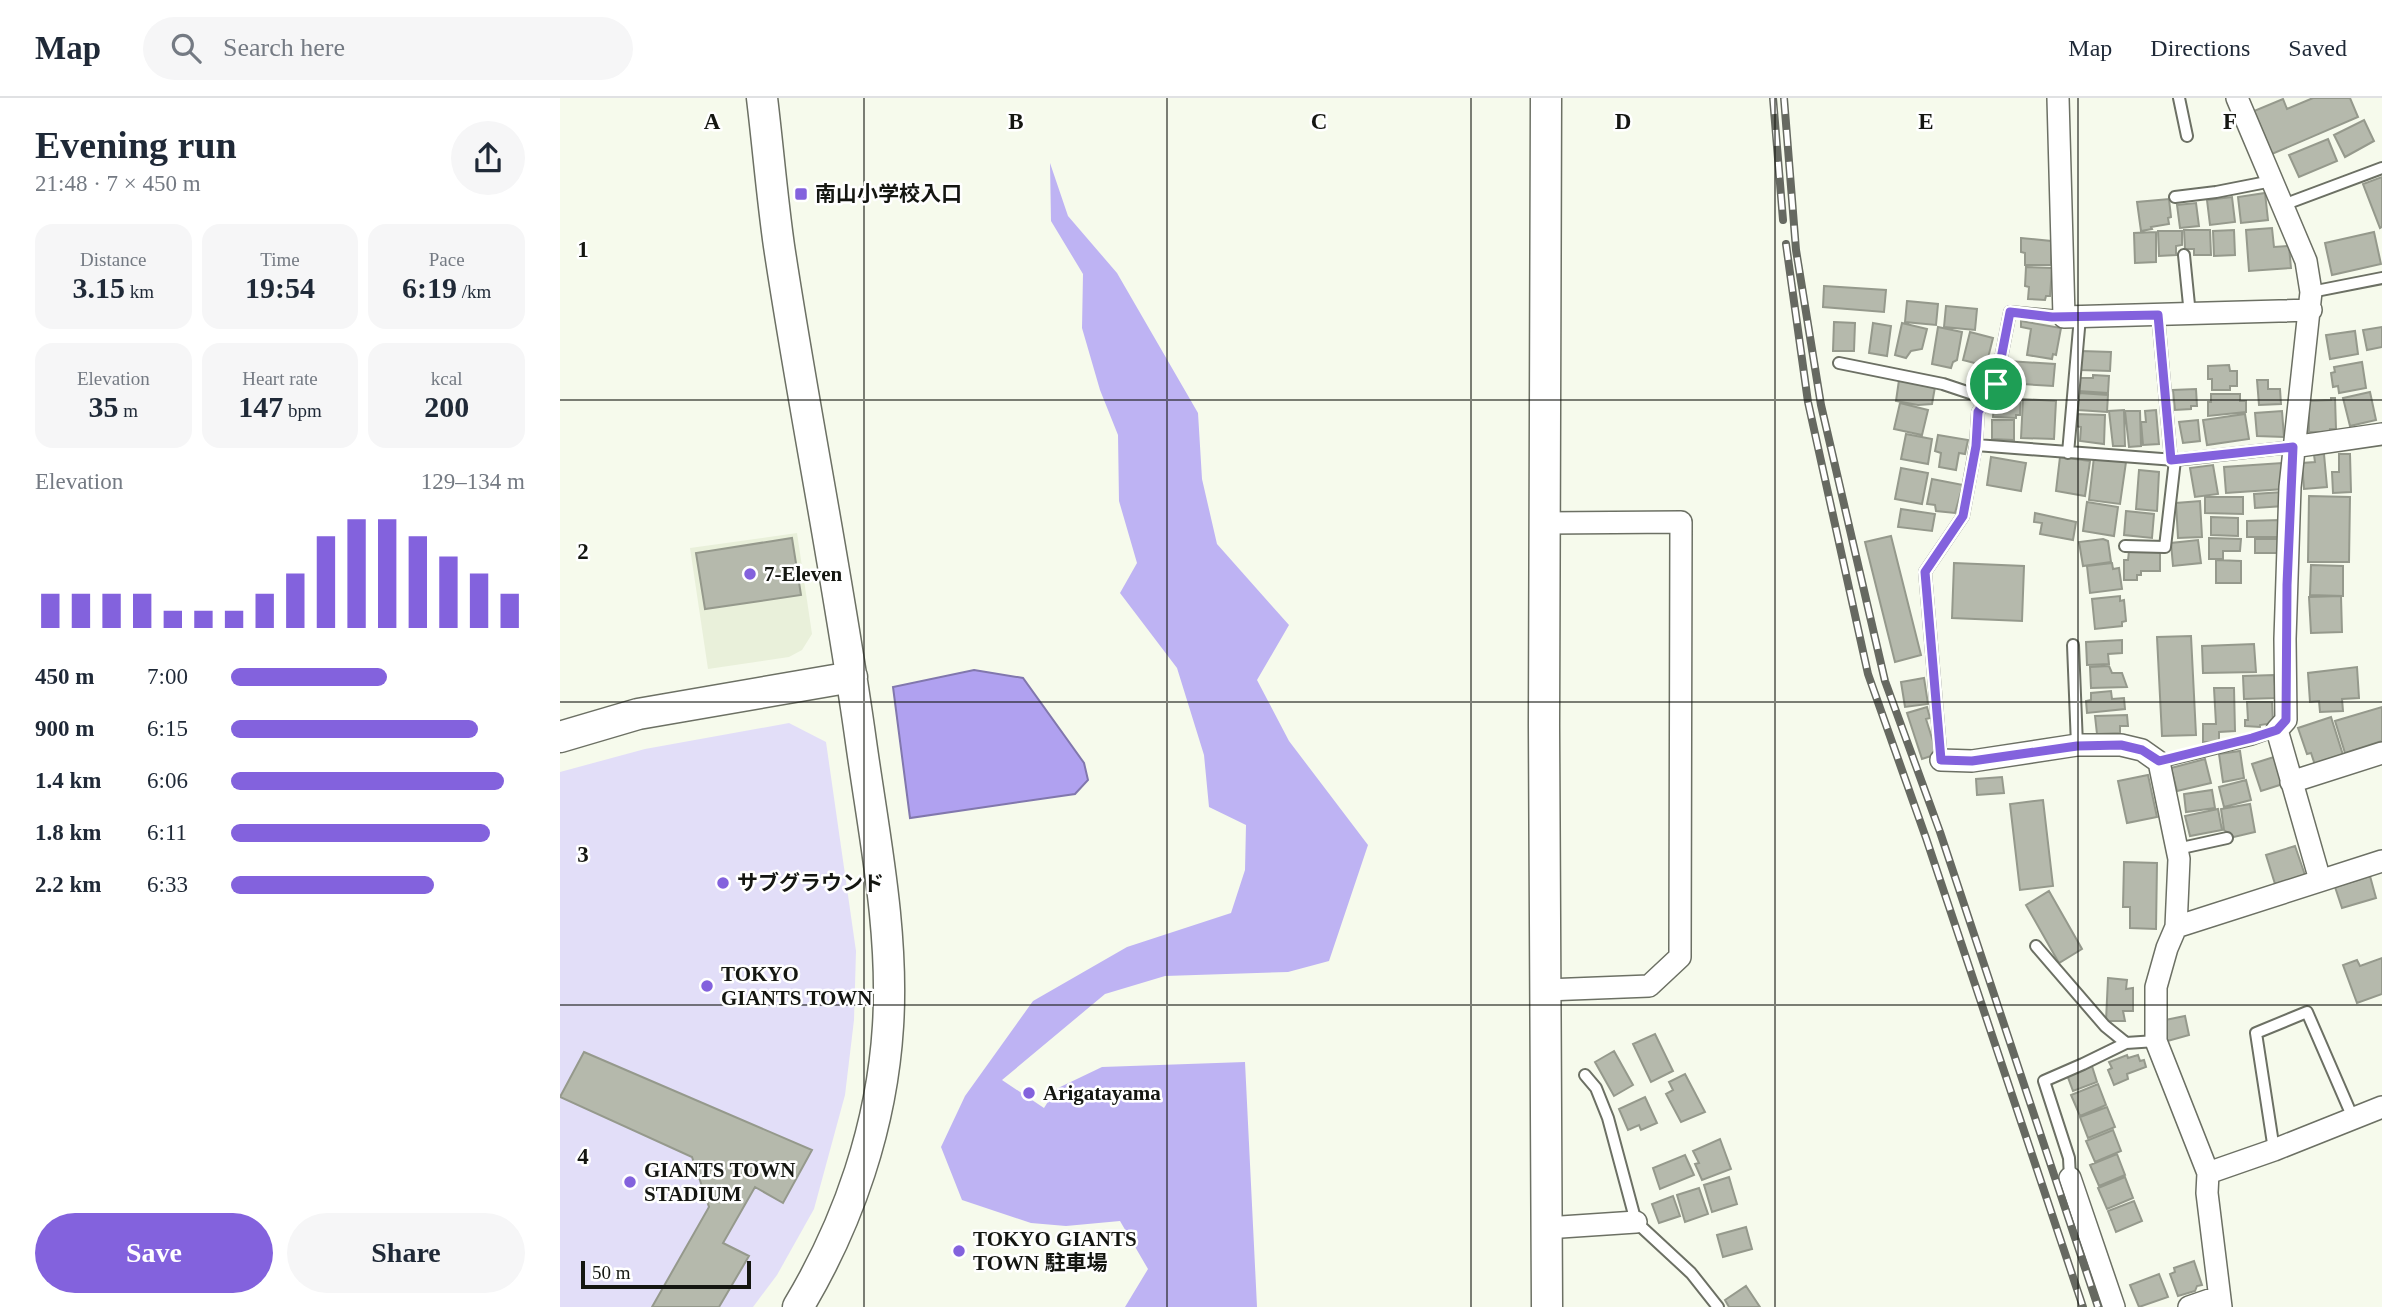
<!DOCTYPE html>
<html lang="en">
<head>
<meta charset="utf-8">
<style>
	:root { --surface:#fff; --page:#f6f6f7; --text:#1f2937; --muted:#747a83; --line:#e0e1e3; --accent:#8362dd }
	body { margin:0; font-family:"Times New Roman","Noto Sans JP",serif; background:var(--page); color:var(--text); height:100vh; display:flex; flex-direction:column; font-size:26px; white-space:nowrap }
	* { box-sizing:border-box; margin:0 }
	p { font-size:23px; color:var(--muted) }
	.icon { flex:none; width:38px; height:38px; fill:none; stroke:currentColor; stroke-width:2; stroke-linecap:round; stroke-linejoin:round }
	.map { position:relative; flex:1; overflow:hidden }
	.drawer { display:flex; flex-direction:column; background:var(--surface); width:560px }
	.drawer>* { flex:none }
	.scale { position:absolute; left:21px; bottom:18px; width:170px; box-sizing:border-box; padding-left:7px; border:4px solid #141611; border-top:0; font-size:19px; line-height:24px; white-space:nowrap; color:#141611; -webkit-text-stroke:5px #fff; paint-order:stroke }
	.pin { position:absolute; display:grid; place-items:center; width:60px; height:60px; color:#fff; margin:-30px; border:4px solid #fff; border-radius:50%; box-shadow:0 2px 7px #0007 }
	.round { display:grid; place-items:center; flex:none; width:74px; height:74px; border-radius:37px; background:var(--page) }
	.overview { display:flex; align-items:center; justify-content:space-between; height:119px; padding:0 35px }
	h1 { font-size:38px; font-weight:700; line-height:52px }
	.figures { display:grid; grid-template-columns:repeat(3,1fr); gap:10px; height:119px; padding:7px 35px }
	.figures div { display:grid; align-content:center; border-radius:18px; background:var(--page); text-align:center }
	.figures b { font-size:30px; font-weight:700 }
	.figures small { font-size:19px; font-weight:400 }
	.figures p { font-size:19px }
	.chart { height:196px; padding:14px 35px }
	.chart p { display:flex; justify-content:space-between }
	.chart svg { width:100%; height:126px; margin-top:7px; stroke:var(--accent); stroke-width:6 }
	.primary-button { display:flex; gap:14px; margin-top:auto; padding:14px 35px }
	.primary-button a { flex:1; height:80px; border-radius:42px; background:var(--accent); color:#fff; font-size:28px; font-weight:700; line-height:80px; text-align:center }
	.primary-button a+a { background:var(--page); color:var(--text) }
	ul { padding:0 35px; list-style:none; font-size:23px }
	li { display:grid; grid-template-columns:112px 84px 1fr; align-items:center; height:52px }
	li i { height:18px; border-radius:9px; background:var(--accent) }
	header { display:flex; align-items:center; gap:42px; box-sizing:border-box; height:98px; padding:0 35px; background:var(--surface); border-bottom:2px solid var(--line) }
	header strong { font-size:33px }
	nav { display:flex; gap:38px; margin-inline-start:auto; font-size:24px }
	.search { width:490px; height:63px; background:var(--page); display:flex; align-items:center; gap:18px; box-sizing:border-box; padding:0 24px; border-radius:38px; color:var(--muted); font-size:26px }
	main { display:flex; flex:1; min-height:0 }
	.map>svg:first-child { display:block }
</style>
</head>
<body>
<header>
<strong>Map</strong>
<div class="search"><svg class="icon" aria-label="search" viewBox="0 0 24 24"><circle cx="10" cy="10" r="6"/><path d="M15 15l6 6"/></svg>Search here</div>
<nav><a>Map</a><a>Directions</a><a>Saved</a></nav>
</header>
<main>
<section class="drawer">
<div class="overview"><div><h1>Evening run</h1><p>21:48 · 7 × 450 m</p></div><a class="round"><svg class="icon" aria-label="share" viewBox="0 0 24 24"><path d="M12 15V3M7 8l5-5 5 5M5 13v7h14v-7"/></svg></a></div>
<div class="figures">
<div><p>Distance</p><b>3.15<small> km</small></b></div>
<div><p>Time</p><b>19:54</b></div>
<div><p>Pace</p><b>6:19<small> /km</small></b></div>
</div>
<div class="figures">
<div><p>Elevation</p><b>35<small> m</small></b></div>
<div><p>Heart rate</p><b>147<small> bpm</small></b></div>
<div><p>kcal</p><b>200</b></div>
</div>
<div class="chart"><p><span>Elevation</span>129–134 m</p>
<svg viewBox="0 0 160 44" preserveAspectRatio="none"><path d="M5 44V32M15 44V32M25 44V32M35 44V32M45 44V38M55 44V38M65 44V38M75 44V32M85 44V25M95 44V12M105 44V6M115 44V6M125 44V12M135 44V19M145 44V25M155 44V32"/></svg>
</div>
<ul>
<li><b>450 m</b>7:00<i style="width:53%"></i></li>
<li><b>900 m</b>6:15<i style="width:84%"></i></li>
<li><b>1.4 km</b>6:06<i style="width:93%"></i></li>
<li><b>1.8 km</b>6:11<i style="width:88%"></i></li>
<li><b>2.2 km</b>6:33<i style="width:69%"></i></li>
</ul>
<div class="primary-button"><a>Save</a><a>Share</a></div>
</section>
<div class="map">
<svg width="1822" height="1209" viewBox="0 0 1822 1209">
	<rect width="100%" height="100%" fill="#f6faec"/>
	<path fill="#e9f0da" d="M237,435L252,536L242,552L229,559L148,571L130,450Z"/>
	<path fill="#e2def8" d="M229,625L266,644L296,853L294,922L285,997L254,1111L217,1177L193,1209H0V674L85,651Z"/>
	<path fill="#beb3f3" d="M490,65L508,118L557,175L638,315L642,381L657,446L729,527L697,582L729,643L808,747L769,863L728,874L605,878L545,896L442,982L484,1010L496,991L542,969L685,964L697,1209H565L588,1171L560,1123L506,1128L471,1125L402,1102L381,1049L405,998L473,903L567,849L671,815L685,772L686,727L649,709L644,657L617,570L560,495L577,465L559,403L558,337L540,292L522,230L523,176L491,123Z"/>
	<path fill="#b0a1f0" stroke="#8177ad" stroke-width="2" d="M414,572L463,580L524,665L528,682L515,696L350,720L333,589Z"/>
	<path fill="#b5b9ac" stroke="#95998c" stroke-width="2" d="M1753,0H1790L1798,19L1712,56L1694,13L1723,1L1727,11Z
		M1804,22L1814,43L1785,59L1774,37Z
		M1768,41L1777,63L1739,79L1729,57Z
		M1822,79V129L1820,130L1803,86Z
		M1705,95L1708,122L1681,125L1678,99Z
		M1672,99L1675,124L1650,127L1647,102Z
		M1609,101L1611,119L1608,120L1609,126L1591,129L1592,131L1581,133L1577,104Z
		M1636,105L1639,128L1620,130L1617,107Z
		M1712,130L1714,149L1729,148L1731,170L1689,173L1686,132Z
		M1624,132H1650L1651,157H1634V151H1625Z
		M1674,132L1675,157L1654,158L1653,133Z
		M1598,133H1622V147L1616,148V157L1599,158Z
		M1596,134V164L1575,165L1574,135Z
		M1814,134L1821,166L1772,177L1765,145Z
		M1461,140L1491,143V167H1465V155L1461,154Z
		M1466,169L1492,170L1490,198H1486L1485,202L1468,201L1469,189L1465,188Z
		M1264,188L1326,192L1324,214L1263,209Z
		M1347,203L1378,206L1376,227L1345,224Z
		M1386,208L1417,211L1415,232L1384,229Z
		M1461,223L1501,230L1496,257L1493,256L1492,261L1467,257L1471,231L1461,229Z
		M1274,224L1295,225L1294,253H1273Z
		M1313,225L1331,228L1327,258L1309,255Z
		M1342,225L1367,231L1362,251L1351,253L1346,260L1335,257Z
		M1378,229L1402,234L1397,262L1393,264L1391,270L1372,266Z
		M1822,229V249L1807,252L1803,232Z
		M1795,233L1798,256L1770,261L1766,237Z
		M1410,234L1433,240L1426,268L1403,262Z
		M1521,253L1551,254L1550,273L1520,272Z
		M1448,263L1495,266L1493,288L1447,285Z
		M1802,264L1806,290L1779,295L1778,288L1773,289L1771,275L1775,274L1774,269Z
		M1669,267L1670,273H1677V288H1670V292H1652V281H1648V268Z
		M1533,277L1549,278L1548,295L1518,293V280H1533Z
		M1339,282L1375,289L1372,306L1358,307L1336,303Z
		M1697,282H1708V291H1720L1721,306L1699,307Z
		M1636,291L1637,308H1631V311L1615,312L1613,292Z
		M1452,292H1461L1460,317H1456V320L1433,319L1434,305L1439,296H1451Z
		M1810,294L1816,322L1790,328L1783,300Z
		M1519,295L1548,297L1547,314L1518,312Z
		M1651,296H1680V303H1686V314L1648,318V304H1651Z
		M1771,300H1775L1776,331H1770V334H1749V303L1771,302Z
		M1463,301L1496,303L1494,341L1461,340Z
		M1340,305L1368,312L1362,337L1334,331Z
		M1564,312L1565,348H1553L1549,313Z
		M1596,312L1599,346L1583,347L1581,324H1586L1585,313Z
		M1565,313H1580L1581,348L1569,349Z
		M1722,313L1724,339L1697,338L1695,315Z
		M1515,316L1545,317L1544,346L1520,343L1521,329L1515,328Z
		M1685,316L1689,341L1647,347L1643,322Z
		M1432,322H1454V342L1432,341Z
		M1638,322L1640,343L1623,345L1619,324Z
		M1346,336L1372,341L1368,366L1341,361Z
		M1378,337L1408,342L1405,356L1399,355L1396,372L1379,369L1381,355L1375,353Z
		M1764,356L1767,389L1744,391L1742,365L1755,364L1754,357Z
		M1779,356H1790L1791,394L1773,395L1772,374H1779Z
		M1431,359L1466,365L1461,393L1427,387Z
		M1500,359L1530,363L1525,398L1496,393Z
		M1534,359L1566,364L1560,406L1529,402Z
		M1722,365L1724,391L1666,395L1664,369Z
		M1653,367L1658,396L1635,399L1630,370Z
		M1341,370L1368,375L1362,406L1335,401Z
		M1579,372L1599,374L1597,413L1576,411Z
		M1372,381L1403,387L1395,415L1376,413L1375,407L1367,406Z
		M1723,394L1724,408L1695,410L1694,396Z
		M1749,398L1790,399L1789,464H1748Z
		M1645,399H1683V416L1645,415Z
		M1640,403L1642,439L1618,440L1616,405Z
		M1527,404L1558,409L1554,438L1523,433Z
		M1341,411L1375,416L1372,433L1338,429Z
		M1566,413L1594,416L1592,440L1564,437Z
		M1475,415L1516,424L1513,442L1480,436L1482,425L1474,424Z
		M1651,419L1678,420V438L1651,437Z
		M1720,422L1721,439H1687V423Z
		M1331,438L1361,557L1335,564L1305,444Z
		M232,440L241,497L145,511L136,455Z
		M1649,440L1681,441L1680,453H1663V461H1649Z
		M1543,441L1548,443L1551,464L1523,468L1519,444Z
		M1695,441H1722V455H1695Z
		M1638,442L1641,465L1613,468L1611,445Z
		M1569,453L1600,454V473H1581V477H1577V482H1564V462H1568Z
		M1656,462L1681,463V485H1656Z
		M1394,465L1464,468L1462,523L1392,520Z
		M1552,465L1553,471L1559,470L1562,491L1530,495L1527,468Z
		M1751,467L1783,468V498L1750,497Z
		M1560,498V503L1564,502L1566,523L1562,524V528L1535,531L1532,501Z
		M1781,498L1782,534L1751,535L1749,499Z
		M1631,538L1636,637L1602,638L1597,539Z
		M1562,542V555L1548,556L1549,566L1527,567L1526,544Z
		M1694,546L1696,574L1643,575L1642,548Z
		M1549,568L1552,575H1562L1567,589L1531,590L1530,569Z
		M1797,569L1799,600L1782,601L1783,613L1760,614L1759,603L1750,604L1748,575Z
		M1714,577L1716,600L1684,601L1683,578Z
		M1364,580L1368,606L1345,609L1341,584Z
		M1654,590H1674L1675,633L1659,634V644H1643V626H1656Z
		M1551,593L1552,601L1564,600L1565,611L1527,615L1526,603L1531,602V595Z
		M1687,604H1712L1713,625L1700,627V629L1685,628V622H1688Z
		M1367,609L1370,620L1366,621L1377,656L1362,661L1347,615Z
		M1822,609V643L1785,655L1775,623Z
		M1567,617L1568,628H1560V635L1537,636L1535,618Z
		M1771,619L1783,657L1755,667L1751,655L1747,656L1738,630Z
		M1680,653L1684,680L1663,684L1659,656Z
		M1717,658L1726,685L1701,693L1692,666Z
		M1645,661L1651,685L1617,693L1611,670Z
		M1588,677L1597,719L1567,725L1558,683Z
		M1442,679L1444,695L1417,697L1416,681Z
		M1686,682L1691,702L1664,709L1659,689Z
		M1652,692L1655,710L1626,714L1624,696Z
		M1483,702L1493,788L1460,792L1450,706Z
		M1690,706L1695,734L1674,739L1664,732L1661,711Z
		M1658,711L1662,732L1630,738L1625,718Z
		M1735,748L1745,777L1715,786L1706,757Z
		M1564,764L1597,765L1596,831L1570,830V809H1563Z
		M1810,778L1816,800L1782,810L1775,789Z
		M1489,793L1522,851L1499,865L1466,807Z
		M1822,860V896L1797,905L1783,867L1797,862L1800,868Z
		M1548,880L1567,882L1566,891L1573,890V913H1563L1565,923H1546Z
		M1625,918L1629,937L1604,944L1600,923Z
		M1095,936L1113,973L1091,984L1073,946Z
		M1054,953L1073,987L1054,998L1035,964Z
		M24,954L252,1052L223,1105L195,1089L163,1145L189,1158L159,1209H92L149,1109L132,1059L0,999Z
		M1567,957L1568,960L1578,957L1580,963L1584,962L1586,969L1567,976L1568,981L1554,987L1548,972L1552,970L1549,964Z
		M1531,965L1537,984L1513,993L1506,974Z
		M1125,976L1145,1014L1121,1024L1106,996L1113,992L1109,984Z
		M1538,986L1546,1007L1520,1018L1511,997Z
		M1085,999L1097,1025L1081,1032L1079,1027L1068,1032L1059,1011Z
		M1547,1009L1555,1029L1528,1040L1520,1019Z
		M1553,1032L1561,1053L1535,1064L1526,1043Z
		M1160,1041L1171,1071L1142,1082L1135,1066L1139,1065L1133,1053Z
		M1557,1056L1565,1077L1539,1088L1530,1067Z
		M1125,1057L1134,1077L1100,1091L1093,1070Z
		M1169,1079L1177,1106L1152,1114L1144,1087Z
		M1565,1079L1573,1100L1547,1111L1538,1090Z
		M1139,1090L1148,1116L1125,1124L1117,1097Z
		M1113,1098L1120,1118L1099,1125L1092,1106Z
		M1574,1103L1582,1123L1556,1134L1548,1113Z
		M1186,1129L1192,1151L1163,1159L1157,1137Z
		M1634,1163L1642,1187L1637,1188L1635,1193L1618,1198L1610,1176L1615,1174L1614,1170Z
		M1599,1176L1608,1199L1579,1209L1570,1187Z
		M1186,1188L1200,1209H1169L1165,1202Z"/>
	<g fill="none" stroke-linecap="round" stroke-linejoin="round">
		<g stroke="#6c7064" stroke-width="14">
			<path id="lane" d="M1619,0L1627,38
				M1615,99L1656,94L1712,83
				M1723,107L1822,70
				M1624,157L1630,217
				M1751,194L1822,180
				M1598,217L1611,362
				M1279,265L1383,286L1428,301
				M1416,347L1418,314L1436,286L1450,214L1504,219
				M1508,355L1520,219
				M1565,448L1605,449L1615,362
				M1513,547L1517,647
				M1381,662L1365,474L1403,418L1416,347L1615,362L1733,349
				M1599,664L1692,641L1717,632
				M1617,751L1667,740
				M1476,848L1545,928L1566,945
				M1025,977L1036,990L1048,1020L1076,1124L1131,1175L1158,1209
				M1714,1052L1696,935L1747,914L1793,1020
				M1510,1080L1509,1060L1484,983L1523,966L1566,945L1596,943"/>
		</g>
		<g stroke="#6c7064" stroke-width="24">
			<path id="street" d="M1498,0L1504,219L1751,212
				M1677,0L1746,163L1751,194L1730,389L1725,541L1726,622L1717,632L1760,782
				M1733,349L1822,336
				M985,425L1121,424L1120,859L1089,888L986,892
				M1381,662L1412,663L1517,647H1561L1582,652L1599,664L1619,761L1616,829L1607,850L1596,889V943L1648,1075L1647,1095L1661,1209
				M1731,684L1822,655
				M1616,829L1822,763
				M1648,1075L1714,1052L1822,1009
				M1510,1080L1554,1209
				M986,1130L1076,1124
				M1629,1209L1658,1199"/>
		</g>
		<g stroke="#6c7064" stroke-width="33">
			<path id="secondary" d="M202,0C208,49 212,99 219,148C244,314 278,478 301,644C314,737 334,833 328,928C322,1027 289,1124 238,1209
				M986,0L984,628L987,1209
				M0,639L78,616L292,579"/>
		</g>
		<use href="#lane" stroke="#fff" stroke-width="10"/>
		<use href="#street" stroke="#fff" stroke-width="21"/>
		<use href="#secondary" stroke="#fff" stroke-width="30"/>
		<g stroke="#666961" stroke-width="8">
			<path id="rail" d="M1213,0L1223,122
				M1224,0L1236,152L1261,307L1325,583L1380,734L1538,1209
				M1226,146L1248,304L1308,576L1366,740L1523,1209"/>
		</g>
		<use href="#rail" stroke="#fff" stroke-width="5" stroke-dasharray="16" stroke-linecap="butt"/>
	</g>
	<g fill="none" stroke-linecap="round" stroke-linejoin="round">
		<g stroke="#fff" stroke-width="14">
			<path id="route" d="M1450,214L1492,219L1598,217L1611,362L1733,349L1727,487L1726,622L1717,632L1692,640L1599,663L1582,652L1561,647L1517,648L1412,663L1381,662L1365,474L1403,418L1416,348L1418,314L1436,286Z"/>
		</g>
		<use href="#route" stroke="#8362dd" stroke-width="9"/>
	</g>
	<path fill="none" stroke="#141611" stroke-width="2" stroke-opacity="0.55" d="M304,0V1209M607,0V1209M911,0V1209M1215,0V1209M1518,0V1209M0,302H1822M0,604H1822M0,907H1822"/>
	<g fill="#8362dd" stroke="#fff" stroke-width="2.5">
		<rect x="234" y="89" width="14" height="14" rx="3.5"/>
		<circle cx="190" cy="476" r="7"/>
		<circle cx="163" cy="785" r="7"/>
		<circle cx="147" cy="888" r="7"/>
		<circle cx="469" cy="995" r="7"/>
		<circle cx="70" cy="1084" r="7"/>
		<circle cx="399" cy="1153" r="7"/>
	</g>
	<g text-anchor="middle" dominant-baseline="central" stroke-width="5" stroke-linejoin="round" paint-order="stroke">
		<g font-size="21" font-weight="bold" fill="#141611" stroke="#fff" text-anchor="start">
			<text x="255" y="96">南山小学校入口</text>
			<text x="204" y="476">7-Eleven</text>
			<text x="177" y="785">サブグラウンド</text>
			<text x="161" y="876">TOKYO<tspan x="161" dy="24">GIANTS TOWN</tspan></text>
			<text x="483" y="995">Arigatayama</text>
			<text x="84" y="1072">GIANTS TOWN<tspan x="84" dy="24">STADIUM</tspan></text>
			<text x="413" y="1141">TOKYO GIANTS<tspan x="413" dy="24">TOWN 駐車場</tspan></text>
		</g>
	</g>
	<g font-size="23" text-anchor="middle" font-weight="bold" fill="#141611" stroke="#fff" stroke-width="5" stroke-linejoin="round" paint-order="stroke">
		<text x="152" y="31">A</text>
		<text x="456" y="31">B</text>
		<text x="759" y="31">C</text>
		<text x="1063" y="31">D</text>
		<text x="1366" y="31">E</text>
		<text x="1670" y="31">F</text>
		<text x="23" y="159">1</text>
		<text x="23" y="461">2</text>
		<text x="23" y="764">3</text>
		<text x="23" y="1066">4</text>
	</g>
</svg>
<div class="scale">50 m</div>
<div class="pin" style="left:1436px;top:286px;background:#1e9e55"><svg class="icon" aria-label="arrive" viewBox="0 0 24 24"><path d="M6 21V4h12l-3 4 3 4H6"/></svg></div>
</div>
</main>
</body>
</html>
